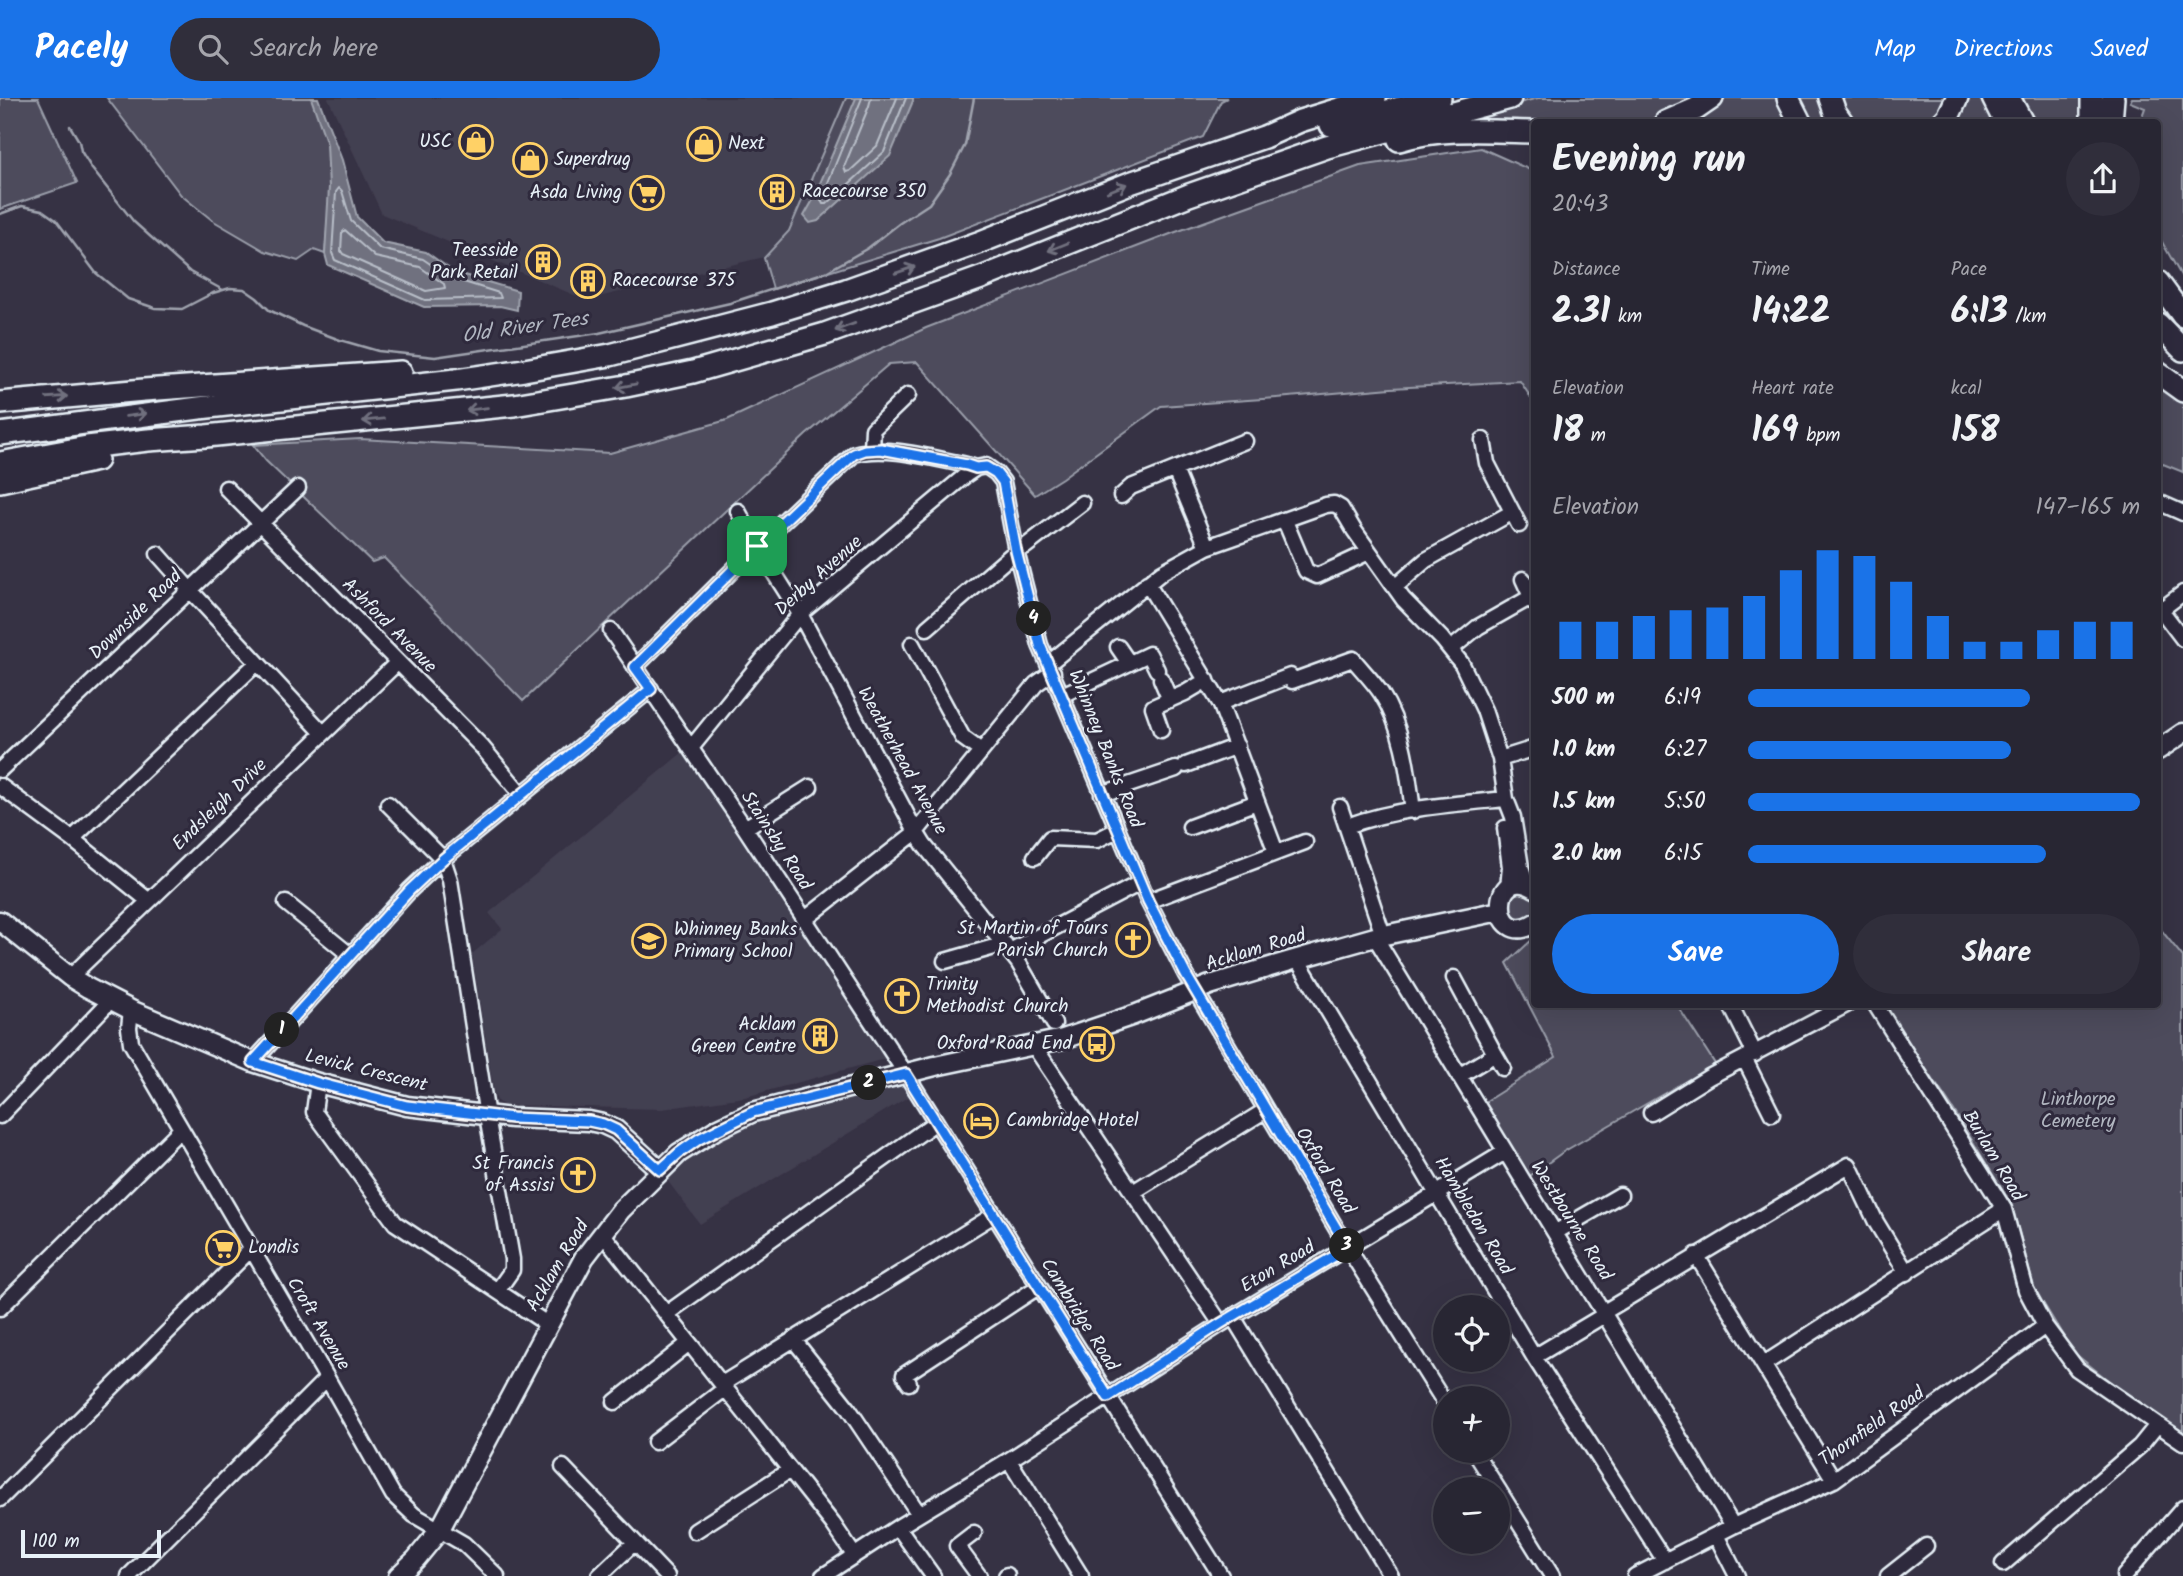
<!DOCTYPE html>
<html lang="en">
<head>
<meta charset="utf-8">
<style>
	:root { --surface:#282633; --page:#302e3b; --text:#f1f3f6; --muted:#a5a5ac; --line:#44434e; --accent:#1a73e8 }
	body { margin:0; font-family:Kalam,sans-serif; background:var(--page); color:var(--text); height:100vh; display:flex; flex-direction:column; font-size:26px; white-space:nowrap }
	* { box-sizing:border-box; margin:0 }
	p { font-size:23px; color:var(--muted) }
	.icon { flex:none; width:38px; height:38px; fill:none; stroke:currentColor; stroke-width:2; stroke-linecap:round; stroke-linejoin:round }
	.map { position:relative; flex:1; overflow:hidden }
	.sheet { position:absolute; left:1531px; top:21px; width:630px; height:889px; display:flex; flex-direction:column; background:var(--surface); border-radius:7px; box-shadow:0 7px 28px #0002,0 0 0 2px var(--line) }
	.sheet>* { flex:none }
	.controls { position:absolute; left:1433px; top:1197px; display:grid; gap:14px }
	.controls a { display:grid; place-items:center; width:77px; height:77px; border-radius:50%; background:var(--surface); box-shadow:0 7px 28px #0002,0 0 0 2px var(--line); font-size:35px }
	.scale { position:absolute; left:21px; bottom:18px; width:140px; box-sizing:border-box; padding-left:7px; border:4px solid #e8f1f8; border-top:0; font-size:19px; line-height:24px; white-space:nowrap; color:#e8f1f8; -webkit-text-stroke:5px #2f2a3d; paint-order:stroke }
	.pin { position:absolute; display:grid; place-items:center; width:60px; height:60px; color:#fff; margin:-30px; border-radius:14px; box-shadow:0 4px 10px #0006 }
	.km { position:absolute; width:35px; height:35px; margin:-18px; border-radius:50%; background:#222; color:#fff; font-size:19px; line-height:35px; text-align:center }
	.round { display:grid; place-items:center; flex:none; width:74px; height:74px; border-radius:37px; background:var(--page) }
	.head { display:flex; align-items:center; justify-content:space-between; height:119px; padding:0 21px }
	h1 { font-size:38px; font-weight:600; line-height:52px }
	.stats { display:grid; grid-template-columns:repeat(3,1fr); gap:10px; height:119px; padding:7px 21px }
	.stats div { display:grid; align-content:center }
	.stats b { font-size:35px; font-weight:600 }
	.stats small { font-size:19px; font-weight:400 }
	.stats p { font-size:19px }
	.chart { height:196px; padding:14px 21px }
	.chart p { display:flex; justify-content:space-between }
	.chart svg { width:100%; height:126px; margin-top:7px; stroke:var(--accent); stroke-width:6 }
	.cta { display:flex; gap:14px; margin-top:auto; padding:14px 21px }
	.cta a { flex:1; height:80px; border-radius:42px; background:var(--accent); color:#fff; font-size:28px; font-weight:600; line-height:80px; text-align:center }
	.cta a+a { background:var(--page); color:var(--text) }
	ul { padding:0 21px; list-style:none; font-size:23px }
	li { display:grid; grid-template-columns:112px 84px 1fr; align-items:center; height:52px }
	li i { height:18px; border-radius:9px; background:var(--accent) }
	header { display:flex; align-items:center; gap:42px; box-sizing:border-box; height:98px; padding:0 35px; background:var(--accent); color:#fff }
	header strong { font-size:33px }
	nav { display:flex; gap:38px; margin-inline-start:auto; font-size:24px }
	.search { width:490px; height:63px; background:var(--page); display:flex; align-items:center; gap:18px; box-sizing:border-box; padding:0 24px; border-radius:38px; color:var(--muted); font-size:26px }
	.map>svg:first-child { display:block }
</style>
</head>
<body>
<header>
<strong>Pacely</strong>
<div class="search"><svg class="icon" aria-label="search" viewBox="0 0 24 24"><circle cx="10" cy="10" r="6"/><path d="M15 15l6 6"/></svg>Search here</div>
<nav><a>Map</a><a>Directions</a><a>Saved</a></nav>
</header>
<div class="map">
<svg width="2183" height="1478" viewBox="0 0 2183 1478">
	<rect width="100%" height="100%" fill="#363244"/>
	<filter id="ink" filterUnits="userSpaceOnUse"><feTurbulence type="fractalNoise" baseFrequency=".0143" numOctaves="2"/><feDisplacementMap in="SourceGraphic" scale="14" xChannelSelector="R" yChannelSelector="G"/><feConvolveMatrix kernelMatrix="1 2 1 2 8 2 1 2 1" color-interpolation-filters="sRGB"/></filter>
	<g filter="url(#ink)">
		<path fill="#433f51" d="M328,0H846L789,133L764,159L586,202L382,116Z
			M683,654L888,960L745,999L662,1011L504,1007L498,1004L494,996L472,856L502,831L489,815Z
			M903,983L911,997L700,1126L664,1078L719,1036L775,1015Z"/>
		<path fill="#4d4b5c" stroke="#9a9eaa" stroke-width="2" d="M0,0H38L77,85L0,111Z
			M107,0H317L333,60L325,156L314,152L298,163L265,153L212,122L181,97Z
			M846,0H1227L1221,3L1203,39L939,140L773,191L764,160L789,133Z
			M1538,0H1703L1670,19L1652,24H1448Z
			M1721,0H1781L1794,24H1681Z
			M1796,0H1825L1836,24H1811Z
			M1836,0H1951L1934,24H1849Z
			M1966,0H1988L2001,24H1955Z
			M2017,0H2088L2087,24H2029Z
			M2132,0H2183V181L2158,137V24H2140L2145,10L2130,4Z
			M1481,50L1535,74V306L1520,283L1391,290L1277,300L1161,308L1062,380L1035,397L917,264L889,266L806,337L523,603L384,460L372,464L266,363L253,347L360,341L610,355L727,322L926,230L1173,135L1360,68Z
			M2158,281L2183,297V374L2158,364Z
			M1508 808a14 14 0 1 1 28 0a14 14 0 1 1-28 0Z
			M2158,828L2183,859V1334L2119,1291L2073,1254L2034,1190L2012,1108L1953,1011L1883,907L2158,906Z
			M1535,839V906L1677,907L1715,966L1563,1054L1527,1080L1483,1005L1556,959L1507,865Z"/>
		<path fill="#70717f" stroke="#a0a4af" stroke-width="2" d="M311,0H318L342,62L357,119L383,145L426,154L454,174L518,193L517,212L500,208L424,209L328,167L325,156L329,89L327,46Z
			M856,0H913V3L890,58L818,123L810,125L804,118L813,102Z"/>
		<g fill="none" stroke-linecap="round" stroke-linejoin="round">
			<path stroke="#b8bec8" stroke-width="2" d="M862,0L821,102L823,106H827L884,54L906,0
				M871,0L869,8L844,69L846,74L850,73L877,48L897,0
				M339,90L342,93L351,123L380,151L423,161L451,180L499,195L501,200L425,202L335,162L332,155L336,94Z
				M345,132L375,159L420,169L444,186L445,190L426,193L343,156L341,153L342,135Z"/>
			<path stroke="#a0a4af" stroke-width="2.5" d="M70,28L79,43L81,53L92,71L134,124L190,174L223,192
				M0,116L22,108L42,112L56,122L96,175L128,201L155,210L182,211L213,195L230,190L244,191L257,200L269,212L303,228L340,242L378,253L435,259L599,235L730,205L826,174L868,150L900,125L929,106L950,76L965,47L974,0"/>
			<g stroke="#e8f1f8" stroke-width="19">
				<path id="minor" d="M1483,342L1487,365L1519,427
					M872,351L873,331L908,297
					M1175,372L1207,449
					M226,390L482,649L521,696
					M1121,398L1131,389L1245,343
					M2158,404L2183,415
					M738,413L757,448L800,516L916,734L924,747L1018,864L1054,926
					M1285,423L1306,473L1317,478L1369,454
					M158,456L190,492L323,635
					M1523,481L1534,505
					M1147,485L1220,605L1276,754
					M1395,489L1426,462L1511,415
					M2158,508L2183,541
					M2158,514L2183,495
					M927,530L1016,453L1026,448L1082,405
					M611,533L745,730L906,976L1221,1478
					M912,546L963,640L981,653
					M1118,549L1129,565
					M1451,551L1478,529L1531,499
					M1049,565L1162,474L1207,449L1326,407L1334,406L1341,410L1354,432L1403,501L1442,541L1462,566L1484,612L1500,661L1506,701L1513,719L1521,769L1527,786
					M635,569L757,448L854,356C886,346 934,361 967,367L976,370
					M1161,581L1170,602
					M1292,583L1353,561C1362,572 1373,583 1381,595C1403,629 1408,674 1413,713
					M1062,597L1149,556L1157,572
					M1220,605L1290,578
					M1161,632L1153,609L1185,595L1207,582
					M691,650L800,516L967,376L976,370L986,368L996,375L1003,384L1016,453L1040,547L1148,803L1186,877L1348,1150L1446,1307
					M1500,661L1535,650
					M1186,667L1237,648
					M0,672L298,390
					M0,688L72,741L149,803
					M1102,696L1176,671
					M388,706L443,761L450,782L487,1018L512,1161V1172L498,1192
					M1340,709L1383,837
					M1347,728C1396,710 1454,706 1506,701
					M1190,729L1257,704
					M745,730L810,689
					M1505,730L1510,769L1508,790
					M72,741L257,565
					M1035,759L1050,740L1097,742L1117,732
					M1148,803L1305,744
					M286,805L350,857
					M804,822L916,734L1036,586L1053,574
					M1375,839L1733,1428
					M1010,853L1140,785
					M1297,861L1534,1259L1665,1463
					M945,863L1005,846
					M70,879L398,564
					M1454,880L1495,956L1459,978
					M1730,906L1755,956
					M1875,906L2004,1111L2026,1192L2045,1228L2077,1271L2183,1344
					M131,912L129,930L131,945L327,1280L393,1397L414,1417L464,1446L497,1478
					M1034,948L1221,1226
					M1495,956L1503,970
					M1745,962L1772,1016
					M253,964L410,792L443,761L651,591
					M318,985L314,1014L395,1125L547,1226
					M1651,1015L1709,979L1848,906
					M0,1018L111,902
					M1133,1094L1266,1012
					M1556,1134L1620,1097
					M602,1135L833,1426L854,1457
					M1696,1157L1834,1382
					M0,1210L181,1031
					M1604,1214L1849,1067L1876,1124L1907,1175
					M666,1216L936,1024
					M1233,1219L1391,1478
					M793,1241L848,1310L919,1416
					M1534,1259L1606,1216
					M1764,1266L2004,1111
					M909,1285L904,1277L1038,1189
					M722,1286L994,1117
					M615,1304L689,1245
					M655,1344L726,1290
					M1474,1353L1498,1391
					M1009,1362L1081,1478
					M563,1369L667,1478
					M1498,1391L1552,1478
					M0,1401L251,1151
					M898,1429L933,1478
					M695,1433L790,1372
					M974,1435L957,1448L979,1478
					M1716,1437L1737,1478
					M2003,1466L2140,1348L2157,1327
					M129,1478L327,1280
					M599,1478L634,1445
					M823,1478L898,1429L1009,1362L1221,1226L1505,1054
					M1006,1478L1007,1477
					M1635,1478L1733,1428L1834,1382L2045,1228
					M1888,1478L1926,1448
					M2124,1478L2183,1410"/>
			</g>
			<g stroke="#e8f1f8" stroke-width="23">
				<path id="major" d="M2158,652L2183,635
					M1535,790C1489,763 1490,852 1535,825
					M0,823L70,879L88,890L131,912L253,964L318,985L407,1008L512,1020L589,1023L603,1026L616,1032L660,1072
					M398,1478L416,1461L439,1433L584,1160L621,1112L679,1055L717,1031L753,1014L935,968L1063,941L1134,917L1210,887L1297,861L1375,839L1500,813"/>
			</g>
			<g stroke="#e8f1f8" stroke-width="26">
				<path id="highway" d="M1788,0L1800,24
					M1830,0L1835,14L1842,24
					M1993,0L2005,24
					M2009,0L2022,24
					M2092,0V24
					M1666,24L1696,11L1712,0
					M1943,24L1948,19L1957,0
					M2111,24L2113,0
					M1331,27L1440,0
					M1399,42C1442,29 1490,33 1535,34
					M2158,184L2183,218
					M2158,226L2183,252
					M2158,275L2183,293
					M0,305L144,292L401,274
					M0,336L199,310L456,282L524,272L610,257L772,215L846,192L978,145L1130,85L1264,39L1300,23L1375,0
					M0,365L87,349L148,342L206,338L514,307L626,288L693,274L825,236L981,180L1189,97L1327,49L1510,0
					M0,383L97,362"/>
			</g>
			<use href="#minor" stroke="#2f2a3d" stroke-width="14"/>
			<use href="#major" stroke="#2f2a3d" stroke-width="18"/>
			<use href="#highway" stroke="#2f2a3d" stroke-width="21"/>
		</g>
		<defs><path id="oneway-shaft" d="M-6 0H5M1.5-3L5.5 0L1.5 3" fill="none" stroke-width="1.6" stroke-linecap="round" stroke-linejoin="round" transform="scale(1.75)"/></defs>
		<g stroke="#70707e">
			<use href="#oneway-shaft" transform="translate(1117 90) rotate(-22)"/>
			<use href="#oneway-shaft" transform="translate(1058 149) rotate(158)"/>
			<use href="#oneway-shaft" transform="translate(905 172) rotate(-19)"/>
			<use href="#oneway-shaft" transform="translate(845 229) rotate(160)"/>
			<use href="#oneway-shaft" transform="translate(626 288) rotate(169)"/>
			<use href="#oneway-shaft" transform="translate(57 299) rotate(-4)"/>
			<use href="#oneway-shaft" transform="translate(477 311) rotate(173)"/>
			<use href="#oneway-shaft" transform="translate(136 317) rotate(-7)"/>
			<use href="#oneway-shaft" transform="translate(373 322) rotate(174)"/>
		</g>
	</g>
	<g fill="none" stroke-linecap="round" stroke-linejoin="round" filter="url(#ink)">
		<g stroke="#fff" stroke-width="14">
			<path id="route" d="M881,351L967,367L976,370L986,369L996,375L1003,384L1016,453L1040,547L1148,803L1186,877L1348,1150L1220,1226L1108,1299L906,976L753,1014L699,1041L679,1055L660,1072L616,1032L603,1026L589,1023L512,1020L407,1008L318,985L253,964L410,792L443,761L651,591L635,569L757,448L854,356L865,352Z"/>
		</g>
		<use href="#route" stroke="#1a73e8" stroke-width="9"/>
	</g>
	<defs>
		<g id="shop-ring" transform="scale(1.75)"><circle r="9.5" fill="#2f2a3d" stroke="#ffd166" stroke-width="1.5"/><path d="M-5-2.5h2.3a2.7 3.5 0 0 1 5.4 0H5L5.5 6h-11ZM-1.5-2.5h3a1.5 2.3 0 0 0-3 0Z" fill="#ffd166"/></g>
		<g id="building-ring" transform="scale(1.75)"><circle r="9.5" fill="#2f2a3d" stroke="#ffd166" stroke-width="1.5"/><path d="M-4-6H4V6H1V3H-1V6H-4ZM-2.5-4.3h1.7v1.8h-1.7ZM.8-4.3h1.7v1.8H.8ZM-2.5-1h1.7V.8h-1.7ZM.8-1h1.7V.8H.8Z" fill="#ffd166"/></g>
		<g id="supermarket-ring" transform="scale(1.75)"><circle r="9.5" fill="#2f2a3d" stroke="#ffd166" stroke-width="1.5"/><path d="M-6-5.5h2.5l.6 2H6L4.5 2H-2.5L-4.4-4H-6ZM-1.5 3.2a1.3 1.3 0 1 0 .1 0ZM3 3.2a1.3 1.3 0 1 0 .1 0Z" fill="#ffd166"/></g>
		<g id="church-ring" transform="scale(1.75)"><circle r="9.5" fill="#2f2a3d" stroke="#ffd166" stroke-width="1.5"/><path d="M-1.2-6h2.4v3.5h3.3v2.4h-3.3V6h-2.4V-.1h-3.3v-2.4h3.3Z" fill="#ffd166"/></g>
		<g id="school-ring" transform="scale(1.75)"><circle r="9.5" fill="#2f2a3d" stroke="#ffd166" stroke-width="1.5"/><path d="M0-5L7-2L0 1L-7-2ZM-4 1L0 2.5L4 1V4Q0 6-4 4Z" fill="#ffd166"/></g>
		<g id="bus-ring" transform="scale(1.75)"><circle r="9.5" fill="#2f2a3d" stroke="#ffd166" stroke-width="1.5"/><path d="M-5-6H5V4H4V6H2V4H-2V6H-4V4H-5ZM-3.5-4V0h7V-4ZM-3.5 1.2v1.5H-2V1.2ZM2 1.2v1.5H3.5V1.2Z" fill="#ffd166"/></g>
		<g id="hotel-ring" transform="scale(1.75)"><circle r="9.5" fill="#2f2a3d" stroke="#ffd166" stroke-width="1.5"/><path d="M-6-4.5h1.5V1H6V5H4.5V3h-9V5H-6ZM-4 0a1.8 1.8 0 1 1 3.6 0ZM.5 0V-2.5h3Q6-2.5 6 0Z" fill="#ffd166"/></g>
	</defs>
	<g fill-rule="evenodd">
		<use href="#shop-ring" x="476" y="44"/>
		<use href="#shop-ring" x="704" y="46"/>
		<use href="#shop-ring" x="530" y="62"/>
		<use href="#building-ring" x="777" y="94"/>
		<use href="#supermarket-ring" x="647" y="95"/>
		<use href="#building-ring" x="543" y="164"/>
		<use href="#building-ring" x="588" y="183"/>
		<use href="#church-ring" x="1133" y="842"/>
		<use href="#school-ring" x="649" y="843"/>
		<use href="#church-ring" x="902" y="898"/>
		<use href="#building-ring" x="820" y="938"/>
		<use href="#bus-ring" x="1097" y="946"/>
		<use href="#hotel-ring" x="981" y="1023"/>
		<use href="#church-ring" x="578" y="1077"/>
		<use href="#supermarket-ring" x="223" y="1150"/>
	</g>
	<g text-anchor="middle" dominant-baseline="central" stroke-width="6" stroke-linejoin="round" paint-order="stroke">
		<g font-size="19" fill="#e8f1f8" stroke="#2f2a3d" text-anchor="start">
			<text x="452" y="44" text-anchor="end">USC</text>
			<text x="728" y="46">Next</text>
			<text x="554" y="62">Superdrug</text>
			<text x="802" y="94">Racecourse 350</text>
			<text x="622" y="95" text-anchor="end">Asda Living</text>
			<text x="518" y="153" text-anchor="end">Teesside<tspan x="518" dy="22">Park Retail</tspan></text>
			<text x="612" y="183">Racecourse 375</text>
			<text x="1108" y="831" text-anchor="end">St Martin of Tours<tspan x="1108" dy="22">Parish Church</tspan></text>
			<text x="674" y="832">Whinney Banks<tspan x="674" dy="22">Primary School</tspan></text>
			<text x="926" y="887">Trinity<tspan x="926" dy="22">Methodist Church</tspan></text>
			<text x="796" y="927" text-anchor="end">Acklam<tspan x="796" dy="22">Green Centre</tspan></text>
			<text x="1072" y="946" text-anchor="end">Oxford Road End</text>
			<text x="1006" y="1023">Cambridge Hotel</text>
			<text x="554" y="1066" text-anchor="end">St Francis<tspan x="554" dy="22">of Assisi</tspan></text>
			<text x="248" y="1150">Londis</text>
		</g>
		<g font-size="19" fill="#e8f1f8" stroke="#2f2a3d">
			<text transform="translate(819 478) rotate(-42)">Derby Avenue</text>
			<text transform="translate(136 517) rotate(-44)">Downside Road</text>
			<text transform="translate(389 528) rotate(45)">Ashford Avenue</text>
			<text transform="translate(1105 651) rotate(68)">Whinney Banks Road</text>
			<text transform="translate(902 663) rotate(61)">Weatherhead Avenue</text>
			<text transform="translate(220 707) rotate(-44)">Endsleigh Drive</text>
			<text transform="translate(776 743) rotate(57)">Stainsby Road</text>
			<text transform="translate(1256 852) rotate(-17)">Acklam Road</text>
			<text transform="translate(366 973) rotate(14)">Levick Crescent</text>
			<text transform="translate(1993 1058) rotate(59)">Burlam Road</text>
			<text transform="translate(1325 1073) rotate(59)">Oxford Road</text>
			<text transform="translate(1473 1118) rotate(59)">Hambledon Road</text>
			<text transform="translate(1571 1123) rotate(58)">Westbourne Road</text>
			<text transform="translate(558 1168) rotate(-59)">Acklam Road</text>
			<text transform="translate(1278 1169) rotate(-31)">Eton Road</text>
			<text transform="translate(1079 1217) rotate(58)">Cambridge Road</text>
			<text transform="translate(318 1226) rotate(59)">Croft Avenue</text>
			<text transform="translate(1872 1329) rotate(-35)">Thornfield Road</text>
		</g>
		<g font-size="19" fill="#b2b7c1" stroke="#2f2a3d">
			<text x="2078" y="1002">Linthorpe<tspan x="2078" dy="22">Cemetery</tspan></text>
		</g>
		<g font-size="21" font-style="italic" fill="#b2b7c2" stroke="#2f2a3d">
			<text transform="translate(525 230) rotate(-8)">Old River Tees</text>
		</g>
	</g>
</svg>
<div class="controls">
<a><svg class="icon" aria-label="locate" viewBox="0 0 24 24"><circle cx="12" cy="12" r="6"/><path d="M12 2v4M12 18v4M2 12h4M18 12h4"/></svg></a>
<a>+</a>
<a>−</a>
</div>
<div class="scale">100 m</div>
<div class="pin" style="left:757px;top:448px;background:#1e9e55"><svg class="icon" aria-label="arrive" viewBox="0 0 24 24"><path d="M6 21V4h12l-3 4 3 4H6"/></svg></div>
<b class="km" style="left:282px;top:932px">1</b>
<b class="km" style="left:869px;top:985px">2</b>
<b class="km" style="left:1347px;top:1148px">3</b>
<b class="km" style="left:1034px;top:521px">4</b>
<section class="sheet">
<div class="head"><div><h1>Evening run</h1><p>20:43</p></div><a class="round"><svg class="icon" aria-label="share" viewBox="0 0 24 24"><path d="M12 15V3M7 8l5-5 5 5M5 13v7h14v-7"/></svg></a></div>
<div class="stats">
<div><p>Distance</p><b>2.31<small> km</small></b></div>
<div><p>Time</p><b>14:22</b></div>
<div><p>Pace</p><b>6:13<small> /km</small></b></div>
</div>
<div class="stats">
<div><p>Elevation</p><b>18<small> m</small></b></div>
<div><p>Heart rate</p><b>169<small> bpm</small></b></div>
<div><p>kcal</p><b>158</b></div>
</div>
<div class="chart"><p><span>Elevation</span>147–165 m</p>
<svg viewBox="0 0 160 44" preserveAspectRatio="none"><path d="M5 44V31M15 44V31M25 44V29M35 44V27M45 44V26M55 44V22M65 44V13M75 44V6M85 44V8M95 44V17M105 44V29M115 44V38M125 44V38M135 44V34M145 44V31M155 44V31"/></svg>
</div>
<ul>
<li><b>500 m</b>6:19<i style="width:72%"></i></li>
<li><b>1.0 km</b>6:27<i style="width:67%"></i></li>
<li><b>1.5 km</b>5:50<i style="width:100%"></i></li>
<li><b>2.0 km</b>6:15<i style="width:76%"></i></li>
</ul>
<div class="cta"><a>Save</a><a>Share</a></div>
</section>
</div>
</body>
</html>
